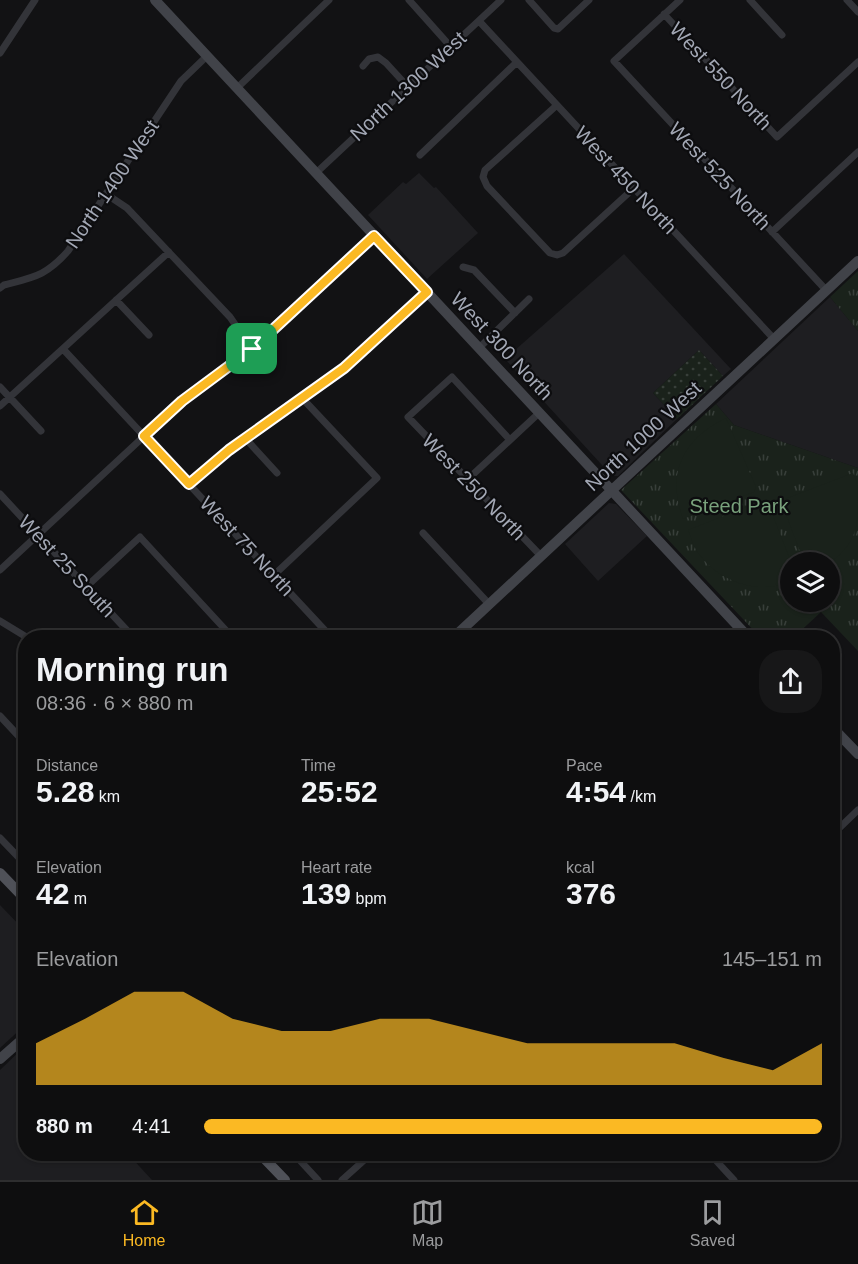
<!DOCTYPE html>
<html lang="en">
<head>
<meta charset="utf-8">
<style>
	:root { --surface:#0e0e0f; --page:#171718; --text:#f1f3f6; --muted:#9b9c9e; --line:#2e2e2f; --accent:#fbb923 }
	body { margin:0; font-family:Arial,sans-serif; background:var(--page); color:var(--text); height:100vh; display:flex; flex-direction:column; font-size:22px; white-space:nowrap }
	* { box-sizing:border-box; margin:0 }
	p { font-size:20px; color:var(--muted) }
	.icon { flex:none; width:33px; height:33px; fill:none; stroke:currentColor; stroke-width:2; stroke-linecap:round; stroke-linejoin:round }
	.map { position:relative; flex:1; overflow:hidden }
	.details { position:absolute; left:18px; top:630px; width:822px; height:531px; display:flex; flex-direction:column; background:var(--surface); border-radius:24px; box-shadow:0 2px 4px #0004,0 0 0 2px var(--line) }
	.details>* { flex:none }
	.controls { position:absolute; left:780px; top:552px; display:grid; gap:12px }
	.controls a { display:grid; place-items:center; width:60px; height:60px; border-radius:50%; background:var(--surface); box-shadow:0 2px 4px #0004,0 0 0 2px var(--line); font-size:30px }
	.pin { position:absolute; display:grid; place-items:center; width:51px; height:51px; color:#fff; margin:-26px; border-radius:12px; box-shadow:0 3px 9px #0006 }
	.round { display:grid; place-items:center; flex:none; width:63px; height:63px; border-radius:24px; background:var(--page) }
	.overview { display:flex; align-items:center; justify-content:space-between; height:102px; padding:0 18px }
	h1 { font-size:33px; font-weight:700; line-height:45px }
	.stats { display:grid; grid-template-columns:repeat(3,1fr); gap:9px; height:102px; padding:6px 18px }
	.stats div { display:grid; align-content:center }
	.stats b { font-size:30px; font-weight:700 }
	.stats small { font-size:16px; font-weight:400 }
	.stats p { font-size:16px }
	.chart { height:168px; padding:12px 18px }
	.chart p { display:flex; justify-content:space-between }
	.chart svg { width:100%; height:108px; margin-top:6px; fill:var(--accent); opacity:.7 }
	ul { padding:0 18px; list-style:none; font-size:20px }
	li { display:grid; grid-template-columns:96px 72px 1fr; align-items:center; height:45px }
	li i { height:15px; border-radius:8px; background:var(--accent) }
	.dock { display:flex; justify-content:space-around; align-items:center; height:84px; border-top:2px solid var(--line); background:var(--surface); font-size:16px; color:var(--muted) }
	.dock a { display:grid; justify-items:center; gap:3px }
	.dock .selected { color:var(--accent) }
	.map>svg:first-child { display:block }
</style>
</head>
<body>
<div class="map">
<svg width="858" height="1180" viewBox="0 0 858 1180">
	<defs>
		<pattern id="grass-dots" width="8" height="8" patternUnits="userSpaceOnUse" patternTransform="scale(1.5)"><rect width="8" height="8" fill="#1a221b"/><path d="M2 2h.1M6 6h.1" fill="none" stroke="#383f3a" stroke-width="1.8" stroke-linecap="round"/></pattern>
		<pattern id="park-tufts" width="24" height="20" patternUnits="userSpaceOnUse" patternTransform="scale(1.5)"><rect width="24" height="20" fill="#1a221b"/><path d="M3 7l-1-3M5 7V3M7 7l1-3M15 17l-1-3M17 17v-4M19 17l1-3" fill="none" stroke="#383f3a"/></pattern>
	</defs>
	<rect width="100%" height="100%" fill="#121214"/>
	<path fill="#1e1e21" d="M419,173L434,188L436,187L478,233L427,279L368,215L403,182L406,184Z
		M624,254L731,369L723,376L699,350L653,393L677,419L618,476H612L505,359Z
		M830,297L858,331V468L734,425L716,404Z
		M609,503L616,504L647,536L598,581L565,544Z
		M0,905L26,932L25,1025L0,1048Z
		M25,1046L26,1154H128L152,1180H0V1070Z"/>
	<path fill="url(#grass-dots)" d="M699,350L723,376L677,419L653,393Z"/>
	<path fill="url(#park-tufts)" fill-rule="evenodd" d="M858,271V331L830,297Z
		M716,404L734,425L858,468V651L821,612L794,637H760L621,490ZM790,562H830V602H790Z"/>
	<path fill="#1a221b" d="M726,418L756,487L754,492L683,519C666,473 683,439 726,418Z
		M853,473C858,483 858,490 858,501C858,531 854,544 830,563L804,562L782,504L785,499Z
		M762,501L768,503L791,562L790,582C756,596 714,580 695,548C692,543 691,536 688,530Z"/>
	<g fill="none" stroke-linecap="round" stroke-linejoin="round">
		<path stroke="#333439" stroke-width="7" d="M409,0L451,47
			M529,0L554,28L558,29L589,0
			M680,0L614,61L826,290
			M750,0L782,35
			M847,0L858,12
			M664,14L777,137L858,62
			M479,21L774,339
			M0,53L35,0
			M363,66L369,59L378,57L386,63L408,87
			M237,88L329,0
			M557,105L485,170L483,177L487,186L550,253L557,255L563,253L634,188
			M420,155L517,62
			M316,173L501,0
			M106,194L127,208L230,317L252,349
			M772,232L858,152
			M463,267L474,270L515,313
			M0,288L4,285C34,277 46,276 68,251L181,81L207,56
			M116,300L149,335
			M479,348L529,299
			M63,349L332,638
			M0,387L41,431
			M0,406L169,252
			M245,438L277,473
			M510,440L452,377L408,417L541,556
			M467,480L539,413
			M189,484L229,449L344,368L427,293
			M0,494L134,638
			M423,533L489,604
			M0,570L182,401L252,349L374,236
			M274,575L377,478L302,398
			M86,587L140,537L233,638
			M0,621L28,638
			M0,716L26,744
			M832,835L858,810
			M0,838L26,865
			M294,1154L318,1180
			M710,1154L734,1180
			M342,1180L371,1154"/>
		<path stroke="#414349" stroke-width="10" d="M155,0L749,638
			M453,638L858,261
			M832,727L858,754
			M0,1059L26,1036"/>
		<path stroke="#4f5158" stroke-width="10" d="M0,873L26,900
			M260,1154L285,1180"/>
	</g>
	<g fill="none" stroke-linecap="round" stroke-linejoin="round">
		<g stroke="#fff" stroke-width="12">
			<path id="route" d="M374,236L427,292L344,368L229,450L189,484L144,436L182,401L252,349Z"/>
		</g>
		<use href="#route" stroke="#fbb923" stroke-width="8"/>
	</g>
	<g text-anchor="middle" dominant-baseline="central" stroke-width="4.5" stroke-linejoin="round" paint-order="stroke">
		<g font-size="20" fill="#a3a8b5" stroke="#0d0d0f">
			<text transform="translate(721 76) rotate(47)">West 550 North</text>
			<text transform="translate(408 86) rotate(-43)">North 1300 West</text>
			<text transform="translate(720 176) rotate(47)">West 525 North</text>
			<text transform="translate(626 180) rotate(47)">West 450 North</text>
			<text transform="translate(112 184) rotate(-56)">North 1400 West</text>
			<text transform="translate(502 346) rotate(47)">West 300 North</text>
			<text transform="translate(643 436) rotate(-43)">North 1000 West</text>
			<text transform="translate(474 487) rotate(46)">West 250 North</text>
			<text transform="translate(247 546) rotate(47)">West 75 North</text>
			<text transform="translate(67 566) rotate(47)">West 25 South</text>
		</g>
		<g font-size="20" fill="#79a17c" stroke="#0d0d0f">
			<text x="739" y="506">Steed Park</text>
		</g>
	</g>
</svg>
<div class="controls">
<a><svg class="icon" aria-label="layers" viewBox="0 0 24 24"><path d="M12 4l9 5-9 5-9-5zM3 14l9 5 9-5"/></svg></a>
</div>
<div class="pin" style="left:252px;top:349px;background:#1e9e55"><svg class="icon" aria-label="arrive" viewBox="0 0 24 24"><path d="M6 21V4h12l-3 4 3 4H6"/></svg></div>
<section class="details">
<div class="overview"><div><h1>Morning run</h1><p>08:36 · 6 × 880 m</p></div><a class="round"><svg class="icon" aria-label="share" viewBox="0 0 24 24"><path d="M12 15V3M7 8l5-5 5 5M5 13v7h14v-7"/></svg></a></div>
<div class="stats">
<div><p>Distance</p><b>5.28<small> km</small></b></div>
<div><p>Time</p><b>25:52</b></div>
<div><p>Pace</p><b>4:54<small> /km</small></b></div>
</div>
<div class="stats">
<div><p>Elevation</p><b>42<small> m</small></b></div>
<div><p>Heart rate</p><b>139<small> bpm</small></b></div>
<div><p>kcal</p><b>376</b></div>
</div>
<div class="chart"><p><span>Elevation</span>145–151 m</p>
<svg viewBox="0 0 160 44" preserveAspectRatio="none"><path d="M0 44V27L10 17L20 6L30 6L40 17L50 22L60 22L70 17L80 17L90 22L100 27L110 27L120 27L130 27L140 33L150 38L160 27V44z"/></svg>
</div>
<ul>
<li><b>880 m</b>4:41<i style="width:100%"></i></li>
</ul>
</section>
</div>
<nav class="dock">
<a class="selected"><svg class="icon" aria-label="home" viewBox="0 0 24 24"><path d="M3 11l9-7 9 7M6 9v11h12V9"/></svg>Home</a>
<a><svg class="icon" aria-label="map" viewBox="0 0 24 24"><path d="M3 6l6-2 6 2 6-2v14l-6 2-6-2-6 2zM9 4v14M15 6v14"/></svg>Map</a>
<a><svg class="icon" aria-label="saved" viewBox="0 0 24 24"><path d="M7 4h10v16l-5-4-5 4z"/></svg>Saved</a>
</nav>
</body>
</html>
